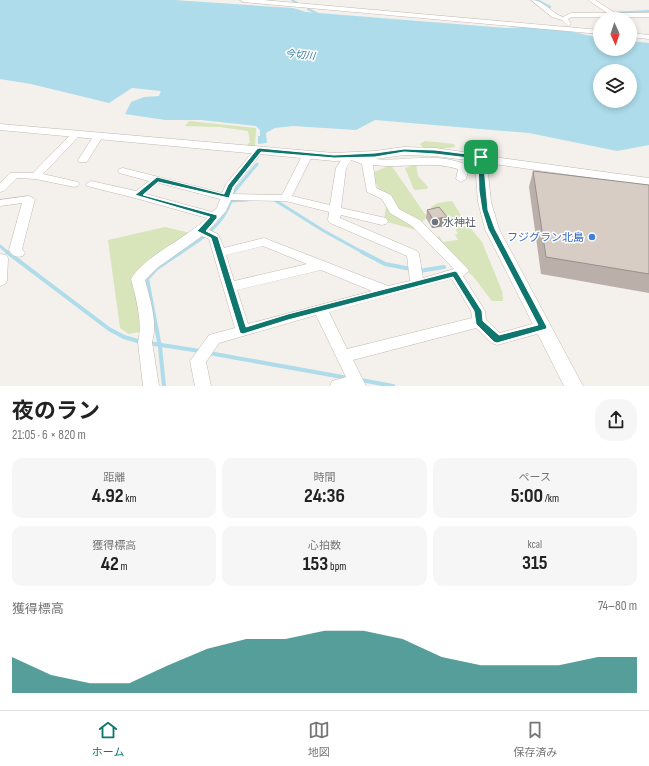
<!DOCTYPE html>
<html lang="ja">
<head>
<meta charset="utf-8">
<style>
	:root { --surface:#fff; --page:#f6f6f6; --text:#222; --muted:#767676; --line:#e0e0e0; --accent:#0f766e }
	body { margin:0; font-family:"Sofia Sans Condensed","Noto Sans JP",sans-serif; background:var(--page); color:var(--text); height:100vh; display:flex; flex-direction:column; font-size:15px; white-space:nowrap }
	* { box-sizing:border-box; margin:0 }
	p { font-size:13px; color:var(--muted) }
	.icon { flex:none; width:22px; height:22px; fill:none; stroke:currentColor; stroke-width:2; stroke-linecap:round; stroke-linejoin:round }
	.map { position:relative; height:386px; overflow:hidden }
	.drawer { display:flex; flex-direction:column; background:var(--surface); flex:1 }
	.drawer>* { flex:none }
	.needle { width:26px; rotate:177deg }
	.fabs { position:absolute; left:593px; top:12px; display:grid; gap:8px }
	.fabs a { display:grid; place-items:center; width:44px; height:44px; border-radius:50%; background:var(--surface); box-shadow:0 2px 6px #0003; font-size:20px }
	.pin { position:absolute; display:grid; place-items:center; width:34px; height:34px; color:#fff; margin:-17px; border-radius:8px; box-shadow:0 2px 6px #0006 }
	.round { display:grid; place-items:center; flex:none; width:42px; height:42px; border-radius:16px; background:var(--page) }
	.headline { display:flex; align-items:center; justify-content:space-between; height:68px; padding:0 12px }
	h1 { font-size:22px; font-weight:700; line-height:30px }
	.metrics { display:grid; grid-template-columns:repeat(3,1fr); gap:6px; height:68px; padding:4px 12px }
	.metrics div { display:grid; align-content:center; border-radius:10px; background:var(--page); text-align:center }
	.metrics b { font-size:20px; font-weight:700 }
	.metrics small { font-size:11px; font-weight:400 }
	.metrics p { font-size:11px }
	.chart { height:112px; padding:8px 12px }
	.chart p { display:flex; justify-content:space-between }
	.chart svg { width:100%; height:72px; margin-top:4px; fill:var(--accent); opacity:.7 }
	.dock { display:flex; justify-content:space-around; align-items:center; height:56px; border-top:1px solid var(--line); background:var(--surface); font-size:11px; color:var(--muted) }
	.dock a { display:grid; justify-items:center; gap:2px }
	.dock .selected { color:var(--accent) }
	.map>svg:first-child { display:block }
</style>
</head>
<body>
<div class="map">
<svg width="649" height="386" viewBox="0 0 649 386">
	<rect width="100%" height="100%" fill="#f4f0ec"/>
	<path fill="#d8e4b9" d="M189,121L256,128L255,146H246L250,142L248,131L220,127L185,126Z
		M425,141L454,144L455,147L446,148L440,150L424,149L420,144Z
		M416,164L418,176L428,187L427,189L414,190L405,168Z
		M391,165L427,217L422,222L427,233L384,221L386,207L372,173Z
		M452,201L464,220L482,242L502,291L503,301H492L472,275L465,270L436,238L439,236L443,242L458,240L455,234H458L452,222L440,216L431,207L438,203Z
		M165,227L190,233L134,278L133,289L140,306L139,332L129,334L120,328L108,240Z"/>
	<path fill="#aedcea" fill-rule="evenodd" d="M0,0H174L293,8L306,12L506,28L527,27L573,32L600,38V49H630V41L649,43V145L617,151L529,133L375,120L356,130L293,126L275,128L266,133L267,143L258,144V136H260V130L256,126L201,120H165L125,114L131,102L144,97L159,96L161,91L132,88L109,103L31,84L0,79ZM600,71H630V101H600Z"/>
	<g fill="none" stroke-linecap="round" stroke-linejoin="round">
		<path stroke="#aedcea" stroke-width="2" d="M292,0L297,3
			M537,0L550,7
			M308,9L318,14
			M611,13L649,11"/>
		<path stroke="#aedcea" stroke-width="3" d="M233,193L257,164
			M273,199L324,231L364,253
			M0,246L8,253
			M180,253C202,239 222,226 231,201L247,200"/>
		<path stroke="#aedcea" stroke-width="4" d="M7,252L109,329L124,337L141,342
			M362,252L385,264L411,269
			M419,271L444,267
			M148,343L200,351
			M209,353L348,378
			M361,380L393,386
			M164,386L160,347L147,279L157,268L181,252"/>
		<g stroke="#c2b9b2" stroke-width="1">
			<path id="minor" d="M240,0H263L600,30V34L243,2Z
				M531,0C544,0 551,13 563,17L571,13H607L588,0H595L615,13H649V17H572L568,19L571,24L568,26L562,20L552,17Z
				M630,33L649,35V39L630,37Z
				M76,131L81,134L79,136L43,174L78,182L79,184L78,186L74,187L36,179L17,178L4,191L0,192V183L10,173H33L73,132Z
				M98,133L103,136L88,160L87,162H79L78,160L95,134Z
				M259,147L264,150L235,187L233,194L282,195L303,154L308,151L313,154L292,196L330,205L336,168L345,154C354,152 366,159 375,159C395,161 415,157 434,158C446,158 457,161 468,165L469,167L466,179L461,182L456,179L458,169C430,160 401,169 373,165L376,188L391,195L399,209L420,220L467,268L469,271L463,276L485,311L486,320L500,333L543,321L548,323L550,327L548,331L497,345L492,343L476,328L353,360L366,386H330L332,381L346,377L316,315L219,343L206,362L211,386H195L190,361L193,357L209,335L235,328L209,239L202,236L157,268L145,280C150,299 158,323 152,342L159,386H143L138,342C143,323 136,298 131,279C145,255 186,239 207,218L135,198L87,186L86,184L91,181L136,191L149,181L119,173L118,171L119,169L123,168L222,193L226,184L256,148ZM351,160L362,164L367,192L382,199L390,213L412,226L454,269L423,278L419,254L417,251L340,218L341,215L382,225L386,224L388,221L386,218L341,208L346,168ZM159,183L220,199L217,208L212,212L146,194ZM231,200L286,201L329,212L328,220L330,223L407,256L410,281L388,286L264,238L224,248L218,234L209,230L226,211ZM263,246L307,264L234,281L226,255ZM321,270L372,291L248,324L237,290ZM452,279L471,311L472,318L347,349L329,312Z
				M29,196L35,199L22,249L25,253L23,256C17,258 12,256 9,250L22,203L0,206V200Z
				M0,254L6,255L8,258L7,281L5,284L0,286Z"/>
		</g>
		<g stroke="#c2b9b2" stroke-width="1">
			<path id="tertiary" d="M0,124L334,153L375,151L404,147L435,148L477,154L481,153L486,156L649,178V186L487,163L491,202L499,229L583,386H564L485,229L478,202L475,161L435,156L404,155L375,159L334,161L0,130Z"/>
		</g>
		<use href="#minor" fill="#fff" fill-rule="evenodd"/>
		<use href="#tertiary" fill="#fff" fill-rule="evenodd"/>
	</g>
	<path fill="#bab0a9" d="M533,171L649,185V293L541,274L529,187Z
		M427,210L446,226L432,228L426,218Z"/>
	<path fill="#97908a" d="M447,217L446,226L432,228L433,219Z"/>
	<path fill="#d8cdc5" stroke="#97908a" d="M533,171L649,185V274L546,257Z
		M439,207L447,217L433,219L427,210Z"/>
	<path fill="#0f766e" stroke="#fff" fill-rule="evenodd" d="M259,148L334,155L375,153L404,149L435,150L483,156L488,210L495,229L547,327L546,329L497,343L494,342L476,324L474,311L453,277L288,320L243,334L240,333L211,238L197,231L210,217L135,195L157,177L224,194L228,185L257,149ZM261,152L334,158L375,157L404,152L435,154L478,159L479,191L482,210L488,229L538,325L499,335L483,321L482,311L457,272L455,271L288,314L246,327L218,237L206,231L217,218V215L143,195L158,182L229,198L233,187Z"/>
	<circle fill="#6b7280" stroke="#fff" stroke-width="1.5" cx="435" cy="222" r="4"/>
	<circle fill="#3f7fe0" stroke="#fff" stroke-width="1.5" cx="592" cy="237" r="4"/>
	<g text-anchor="middle" dominant-baseline="central" stroke-width="3" stroke-linejoin="round" paint-order="stroke">
		<g font-size="10" font-style="italic" fill="#367b94" stroke="#fff">
			<text transform="translate(300 55) rotate(6)">今切川</text>
		</g>
		<g font-size="11" fill="#5b616d" stroke="#fff" text-anchor="start">
			<text x="443" y="222">水神社</text>
		</g>
		<g font-size="11" fill="#366cbe" stroke="#fff" text-anchor="end">
			<text x="584" y="237">フジグラン北島</text>
		</g>
	</g>
</svg>
<div class="fabs">
<a><svg class="needle" viewBox="-14 -14 28 28"><path d="M0-13l5 13h-10z" fill="#e53935"/><path d="M0 13l5-13h-10z" fill="#767676"/></svg></a>
<a><svg class="icon" aria-label="layers" viewBox="0 0 24 24"><path d="M12 4l9 5-9 5-9-5zM3 14l9 5 9-5"/></svg></a>
</div>
<div class="pin" style="left:481px;top:157px;background:#1e9e55"><svg class="icon" aria-label="arrive" viewBox="0 0 24 24"><path d="M6 21V4h12l-3 4 3 4H6"/></svg></div>
</div>
<section class="drawer">
<div class="headline"><div><h1>夜のラン</h1><p>21:05 · 6 × 820 m</p></div><a class="round"><svg class="icon" aria-label="share" viewBox="0 0 24 24"><path d="M12 15V3M7 8l5-5 5 5M5 13v7h14v-7"/></svg></a></div>
<div class="metrics">
<div><p>距離</p><b>4.92<small> km</small></b></div>
<div><p>時間</p><b>24:36</b></div>
<div><p>ペース</p><b>5:00<small> /km</small></b></div>
</div>
<div class="metrics">
<div><p>獲得標高</p><b>42<small> m</small></b></div>
<div><p>心拍数</p><b>153<small> bpm</small></b></div>
<div><p>kcal</p><b>315</b></div>
</div>
<div class="chart"><p><span>獲得標高</span>74–80 m</p>
<svg viewBox="0 0 160 44" preserveAspectRatio="none"><path d="M0 44V22L10 33L20 38L30 38L40 27L50 17L60 11L70 11L80 6L90 6L100 11L110 22L120 27L130 27L140 27L150 22L160 22V44z"/></svg>
</div>
</section>
<nav class="dock">
<a class="selected"><svg class="icon" aria-label="home" viewBox="0 0 24 24"><path d="M3 11l9-7 9 7M6 9v11h12V9"/></svg>ホーム</a>
<a><svg class="icon" aria-label="map" viewBox="0 0 24 24"><path d="M3 6l6-2 6 2 6-2v14l-6 2-6-2-6 2zM9 4v14M15 6v14"/></svg>地図</a>
<a><svg class="icon" aria-label="saved" viewBox="0 0 24 24"><path d="M7 4h10v16l-5-4-5 4z"/></svg>保存済み</a>
</nav>
</body>
</html>
